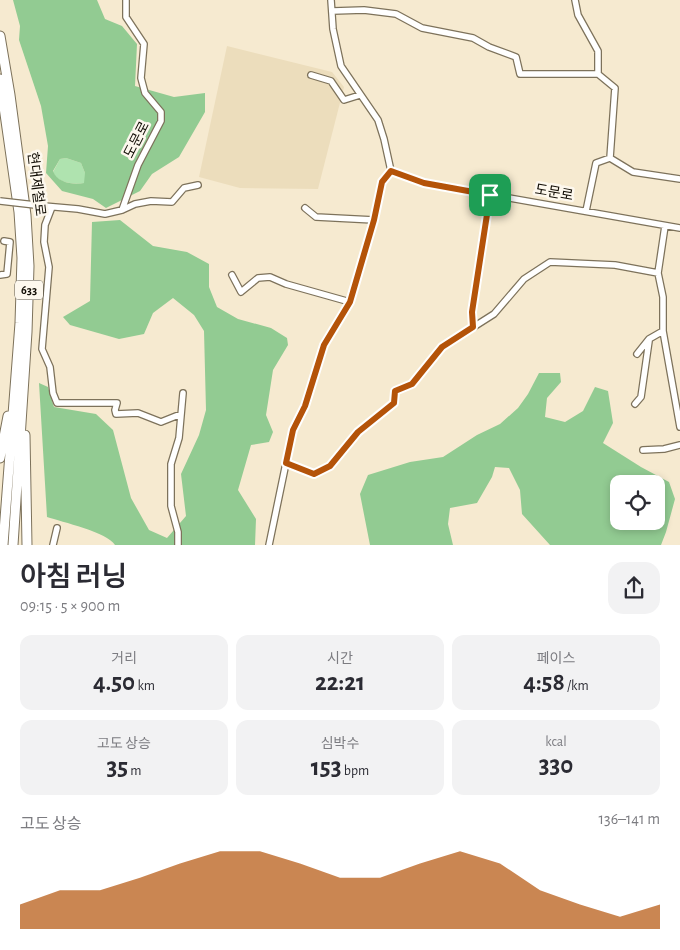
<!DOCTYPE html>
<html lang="ko">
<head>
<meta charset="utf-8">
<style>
	:root { --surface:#fff; --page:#f2f2f3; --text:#2b2b33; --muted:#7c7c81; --accent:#b45309 }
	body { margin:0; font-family:"Alegreya Sans","Noto Sans KR",sans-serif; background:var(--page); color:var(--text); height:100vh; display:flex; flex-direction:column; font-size:19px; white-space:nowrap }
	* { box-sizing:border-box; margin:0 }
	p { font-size:16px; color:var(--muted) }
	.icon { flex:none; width:28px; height:28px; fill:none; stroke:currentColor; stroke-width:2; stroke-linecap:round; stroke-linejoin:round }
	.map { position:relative; height:545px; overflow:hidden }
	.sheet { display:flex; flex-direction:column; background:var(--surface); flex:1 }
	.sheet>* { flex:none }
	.tools { position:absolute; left:610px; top:475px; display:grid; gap:10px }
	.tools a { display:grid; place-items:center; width:55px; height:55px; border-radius:10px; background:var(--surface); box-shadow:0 2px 8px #0003; font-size:25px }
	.pin { position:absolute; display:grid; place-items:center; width:42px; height:42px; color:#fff; margin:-21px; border-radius:10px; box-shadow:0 2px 8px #0006 }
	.round { display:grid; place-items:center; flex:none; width:52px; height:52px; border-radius:15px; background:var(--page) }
	.overview { display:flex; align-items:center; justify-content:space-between; height:85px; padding:0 20px }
	h1 { font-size:28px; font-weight:600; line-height:38px }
	.stats { display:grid; grid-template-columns:repeat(3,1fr); gap:8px; height:85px; padding:5px 20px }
	.stats div { display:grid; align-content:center; border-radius:12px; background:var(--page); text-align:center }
	.stats b { font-size:25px; font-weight:600 }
	.stats small { font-size:14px; font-weight:400 }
	.stats p { font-size:14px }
	.chart { height:140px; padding:10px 20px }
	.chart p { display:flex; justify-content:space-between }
	.chart svg { width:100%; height:90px; margin-top:5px; fill:var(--accent); opacity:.7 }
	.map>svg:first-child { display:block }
</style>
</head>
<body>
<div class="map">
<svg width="680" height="545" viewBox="0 0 680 545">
	<rect width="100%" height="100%" fill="#f6ead0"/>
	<path fill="#ecddbc" d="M227,46L332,72L344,87L318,189L240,188L199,177Z"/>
	<path fill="#afe3af" d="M66,158L81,163L85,173V183C74,185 57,183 53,172L60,159Z"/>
	<path fill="#92cb92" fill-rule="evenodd" d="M13,0H97L105,19L122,26L137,44L135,86L174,97L205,93V112L179,157L152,174L140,191L106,208L93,199L62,191L46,173L48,146L41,106L19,40L20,26ZM66,158L81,163L85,173L84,183C74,185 57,183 53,171L60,159Z
		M120,220L153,246L187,252L209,264V287L217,307L238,319L271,328L287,338L288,345L273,370L266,415L273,432L269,442L251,445L238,490L256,519L255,545H115C107,532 62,522 47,517L39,383L48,387L54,407L96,414L113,430L131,498L149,530L167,538L186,516L181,474L199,435L206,410L204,331L194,315L173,298L153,313L144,334L119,339L70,325L63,317L90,301L92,222Z
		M539,373H560L561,382L547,398L545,417L565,422L583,411L595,387L608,391L613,423L603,443L641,467L669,482L675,499L666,532L661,545H550L522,514L520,490L509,468L495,467L492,477L477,503L450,508L448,524L453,545H370L360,494L368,475L410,462L443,457L477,435L500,424L518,408L528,394ZM619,484H656V521H619Z"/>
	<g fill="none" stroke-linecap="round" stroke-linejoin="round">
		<g stroke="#7d725b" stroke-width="8">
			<path id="minor" d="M331,0L333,29L341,66L378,120L384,139L391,171L424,183L680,228
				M575,0L578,15L598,51V74L615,88L610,158L596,163L586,211
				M333,11L364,10L396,14L422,28L473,38L489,47L516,57L520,74H598
				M311,75L331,81L344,100L360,95
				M610,158L633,172L680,179
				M44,206L78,209L105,214L122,210L135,204L151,201L172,202L184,188L198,185
				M52,207L45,225L44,242L49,267L42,349L50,367L53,393L57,403H117L115,410L116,414L138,413L161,422L181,414
				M305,208L316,217L374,220L350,302
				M122,210L138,165L161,121V112L145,93L141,78L144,44L126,17V0
				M374,220L382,182L391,171
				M0,275L7,274L10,242L4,241
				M232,275L241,292L258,278L270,277L286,284L350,302L324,345L305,406L293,430L286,463L315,474L330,466L358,432L394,403L395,391L412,384L442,347L494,314L524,279L550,262L615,265L658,273
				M663,331V297L658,273L665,226
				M637,354L649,339L663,331L680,427
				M635,404L641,397L649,341
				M643,450L664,449L680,445
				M53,545L57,528
				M178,545V532L171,506V464L179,438L183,393
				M269,545L286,463"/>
		</g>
		<g stroke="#7d725b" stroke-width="11">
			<path id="highway" d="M0,36L10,95L26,215L29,266L27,332L13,545
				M0,79L19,212L22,258L20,323L3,545
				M25,435L27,545
				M0,458L8,416"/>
		</g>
		<path stroke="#9d9481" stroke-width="1" stroke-dasharray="1 4" stroke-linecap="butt" d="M472,320V312L489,200"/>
		<use href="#minor" stroke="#fff" stroke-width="5.5"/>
		<use href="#highway" stroke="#fff" stroke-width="9"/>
		<g stroke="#7d725b" stroke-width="8" stroke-linecap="butt">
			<path id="minor-bridge" d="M0,201L44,206"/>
		</g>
		<use href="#minor-bridge" stroke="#fff" stroke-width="5.5"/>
	</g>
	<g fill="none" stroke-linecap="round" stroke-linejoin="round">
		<g stroke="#fff" stroke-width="10">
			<path id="route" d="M391,171L424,183L490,195L472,312L473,327L442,347L412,384L395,391L394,403L358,432L330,466L314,474L286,463L293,430L305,406L324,345L350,302L374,220L382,182Z"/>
		</g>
		<use href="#route" stroke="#b45309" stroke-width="6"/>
	</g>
	<g text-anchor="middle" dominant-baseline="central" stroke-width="5" stroke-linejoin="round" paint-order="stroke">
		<rect fill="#fdf8ee" stroke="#58544b" stroke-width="1" x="15" y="280.5" width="28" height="19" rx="4"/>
		<g font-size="12" font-weight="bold" fill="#110d05">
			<text x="29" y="290">633</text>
		</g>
		<g font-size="14" fill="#110d05" stroke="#fdf8ee">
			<text transform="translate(137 140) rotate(-63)">도문로</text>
			<text transform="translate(36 184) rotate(83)">현대제철로</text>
			<text transform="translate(554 193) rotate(10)">도문로</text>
		</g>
	</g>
</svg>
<div class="tools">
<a><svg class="icon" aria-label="locate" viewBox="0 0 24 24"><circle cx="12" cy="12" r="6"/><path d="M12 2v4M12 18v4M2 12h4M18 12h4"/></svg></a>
</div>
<div class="pin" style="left:490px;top:195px;background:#1e9e55"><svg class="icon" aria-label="arrive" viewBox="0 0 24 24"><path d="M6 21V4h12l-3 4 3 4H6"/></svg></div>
</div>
<section class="sheet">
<div class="overview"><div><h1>아침 러닝</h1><p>09:15 · 5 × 900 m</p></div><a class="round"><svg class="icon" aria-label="share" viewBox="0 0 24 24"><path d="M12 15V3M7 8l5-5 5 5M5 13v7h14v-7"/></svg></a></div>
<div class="stats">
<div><p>거리</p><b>4.50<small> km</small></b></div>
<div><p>시간</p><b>22:21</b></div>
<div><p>페이스</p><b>4:58<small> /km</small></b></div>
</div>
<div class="stats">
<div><p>고도 상승</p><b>35<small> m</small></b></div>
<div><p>심박수</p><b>153<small> bpm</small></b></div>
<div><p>kcal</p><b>330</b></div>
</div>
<div class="chart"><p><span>고도 상승</span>136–141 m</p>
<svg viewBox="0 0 160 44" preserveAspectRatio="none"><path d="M0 44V32L10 25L20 25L30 19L40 12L50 6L60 6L70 12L80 19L90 19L100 12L110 6L120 12L130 25L140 32L150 38L160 32V44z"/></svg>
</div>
</section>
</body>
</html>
